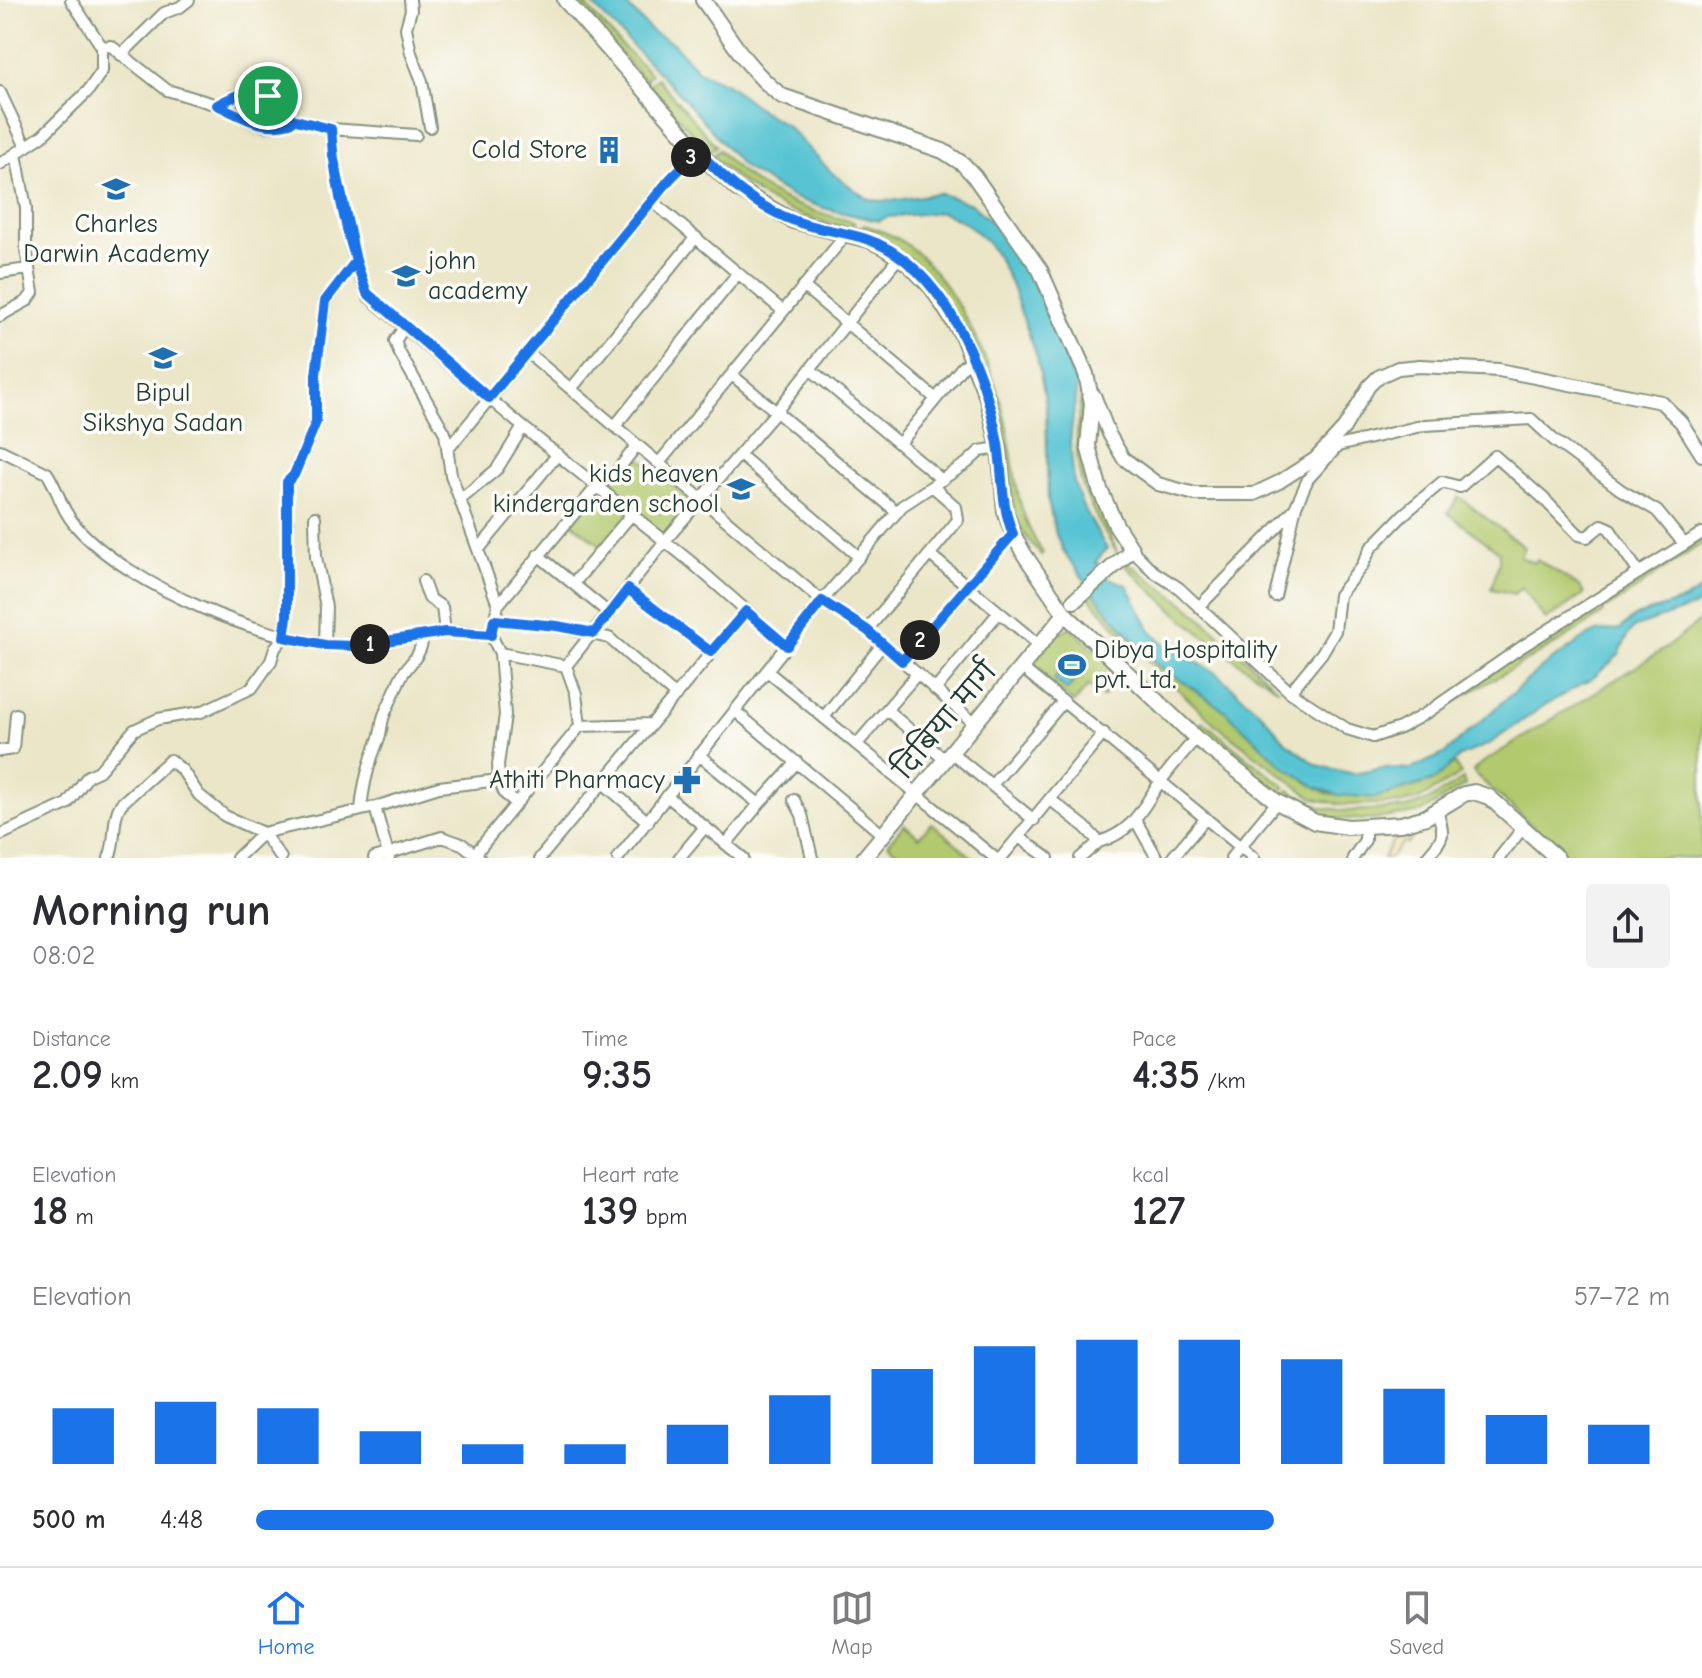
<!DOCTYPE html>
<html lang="en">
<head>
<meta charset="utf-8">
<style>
	:root { --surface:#fff; --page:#f2f2f3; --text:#2b2b33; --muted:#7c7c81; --line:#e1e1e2; --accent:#1a73e8 }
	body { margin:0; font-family:"Comic Neue","Playpen Sans Deva",sans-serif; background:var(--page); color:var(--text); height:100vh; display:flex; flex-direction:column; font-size:30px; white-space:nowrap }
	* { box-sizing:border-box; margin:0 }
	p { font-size:26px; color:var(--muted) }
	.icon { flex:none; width:44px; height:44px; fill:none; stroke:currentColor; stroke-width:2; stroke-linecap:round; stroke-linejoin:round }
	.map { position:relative; height:858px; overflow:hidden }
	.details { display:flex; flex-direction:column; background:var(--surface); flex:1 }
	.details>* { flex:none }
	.pin { position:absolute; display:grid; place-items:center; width:68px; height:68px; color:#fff; margin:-34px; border:4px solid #fff; border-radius:50%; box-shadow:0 2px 8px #0007 }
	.km { position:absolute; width:40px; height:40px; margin:-20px; border-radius:50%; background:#222; color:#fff; font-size:22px; line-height:40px; text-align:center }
	.round { display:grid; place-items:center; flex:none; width:84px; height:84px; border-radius:8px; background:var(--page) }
	.headline { display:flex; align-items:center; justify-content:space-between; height:136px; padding:0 32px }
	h1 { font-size:44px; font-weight:700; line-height:60px }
	.stats { display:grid; grid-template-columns:repeat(3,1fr); gap:12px; height:136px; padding:8px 32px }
	.stats div { display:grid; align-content:center }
	.stats b { font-size:40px; font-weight:700 }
	.stats small { font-size:22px; font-weight:400 }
	.stats p { font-size:22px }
	.chart { height:224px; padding:16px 32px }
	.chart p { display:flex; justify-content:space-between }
	.chart svg { width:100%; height:144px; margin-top:8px; stroke:var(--accent); stroke-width:6 }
	ul { padding:0 32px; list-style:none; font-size:26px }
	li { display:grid; grid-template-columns:128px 96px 1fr; align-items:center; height:60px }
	li i { height:20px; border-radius:10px; background:var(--accent) }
	.tab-bar { display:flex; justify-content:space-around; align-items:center; height:112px; border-top:2px solid var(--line); background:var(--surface); font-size:22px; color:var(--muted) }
	.tab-bar a { display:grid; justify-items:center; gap:4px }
	.tab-bar .on { color:var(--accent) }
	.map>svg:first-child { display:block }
</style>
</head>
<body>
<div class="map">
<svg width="1702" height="858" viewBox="0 0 1702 858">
	<rect width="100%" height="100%" fill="#fdfcf7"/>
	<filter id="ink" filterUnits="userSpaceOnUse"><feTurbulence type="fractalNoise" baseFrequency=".0125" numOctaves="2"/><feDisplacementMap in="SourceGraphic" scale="16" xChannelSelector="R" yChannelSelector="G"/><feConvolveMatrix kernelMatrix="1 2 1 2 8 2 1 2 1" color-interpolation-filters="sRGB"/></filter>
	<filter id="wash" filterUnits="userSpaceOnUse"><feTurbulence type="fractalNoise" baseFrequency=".006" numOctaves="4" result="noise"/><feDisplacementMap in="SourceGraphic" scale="32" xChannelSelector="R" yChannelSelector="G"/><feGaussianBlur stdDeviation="1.8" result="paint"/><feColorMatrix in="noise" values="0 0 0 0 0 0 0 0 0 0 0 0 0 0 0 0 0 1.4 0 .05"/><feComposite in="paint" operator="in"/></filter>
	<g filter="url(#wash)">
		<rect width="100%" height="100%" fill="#ebe6c8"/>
		<path fill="#b2c96e" stroke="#688351" stroke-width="2" d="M572,0H581L619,43L651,74L645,81Z
			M657,78L716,146L709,152L649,85Z
			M255,91L289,117L277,125L217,105Z
			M719,150C757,194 799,209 854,222L855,229C792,217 758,201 712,156Z
			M864,225C877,229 891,234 903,242C952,275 992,363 1005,419C1017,470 1012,507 1043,553L1041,555L1025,536L1015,516L1006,444L967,336L883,241L858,230Z
			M1082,386L1084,465L1117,553C1075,484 1071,467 1082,386Z
			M634,453L692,502L662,537L604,489Z
			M598,486L631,515L604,548L572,523Z
			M1459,497L1524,547L1520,557L1534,563L1537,559L1580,587L1584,594L1546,620L1521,587L1514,594L1491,589L1499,562V552L1448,513Z
			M1702,538V544C1669,564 1640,587 1608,608L1606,604Z
			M1127,562L1193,610L1279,690C1266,680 1251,672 1238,662C1198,634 1160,599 1125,565Z
			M1094,592L1129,637L1157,664L1224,710L1282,765L1326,793L1375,798L1435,780L1454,763L1461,774L1419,799L1403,803L1345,805L1314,799L1216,725L1132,646L1089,597Z
			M1601,606L1604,610L1601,615L1561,641L1432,714L1524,651Z
			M1702,619V858H1568L1476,775L1473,771L1479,765L1666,648Z
			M1070,627L1123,677L1119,682L1116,681L1103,697L1089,685L1074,703L1035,671L1033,663L1055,636Z
			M1192,719L1199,725L1203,722L1285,787L1278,796L1189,722Z
			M1463,779L1465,785L1422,812L1370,820L1318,817L1282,798L1289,790L1320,807L1346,811L1407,808L1426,802Z
			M931,823H932L973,858H905L888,844L904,824L919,837Z"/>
		<path fill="#eeda9e" stroke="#868c69" stroke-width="2" d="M1409,831L1414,836L1407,844L1403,842L1390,858H1383L1398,832Z"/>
		<path fill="#59c4d3" stroke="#3c8084" stroke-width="2" d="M588,0H622L652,32L673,43L698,71L729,85L761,110L787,126L832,173L866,198L879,201L898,200L939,193L971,204L996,226L1024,262L1077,383L1070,442L1074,483L1082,505L1107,549L1096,561L1106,577L1127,585L1150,629L1164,644L1216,673L1262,714L1287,743L1317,765L1354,774L1383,768L1411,769L1444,754L1541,668L1586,637L1597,632L1620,629L1636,616L1684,600L1702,589V604L1635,627L1628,634L1619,655L1593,678L1545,705L1489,744L1462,755L1435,780L1375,798L1338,795L1316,787L1282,765L1224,710L1157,664L1109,613L1063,551L1056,535L1048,501L1046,404L1037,357L1011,284L998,257L985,240L966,223L942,212L887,217L878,221L827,209L792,197L743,167L685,100Z
			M1076,652L1089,662L1067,690L1054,679Z"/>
	</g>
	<g filter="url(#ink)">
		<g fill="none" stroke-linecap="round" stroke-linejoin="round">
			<g stroke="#85927e" stroke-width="14">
				<path id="minor" d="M71,0L102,47L111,46L167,90L217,105
					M410,0L411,10L406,28L411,53L422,81L430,127
					M121,55L164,13L180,7L189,0
					M255,91C272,97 282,105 292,119L290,123L266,126L217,105L233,96Z
					M0,92L26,147
					M292,119L331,129L416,135
					M331,129C334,169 350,263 369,297L523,427L691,562L787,646
					M0,164L42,136L88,91L102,71V47
					M652,201L783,311
					M0,273L28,269
					M803,286L936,399
					M0,316L27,301L33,293L26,249V208L16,154
					M405,326L395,341L399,352L445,433L451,475L498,605L491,635L500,653L505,715L498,765L499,780L505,794L516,803
					M527,352L822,601L867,630L975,724
					M810,369L942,480
					M732,375L897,512
					M571,389L696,237
					M615,426L738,273
					M900,443L963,366L973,361
					M448,449L670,179L698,151
					M0,450L47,473C59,491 60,508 76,526C128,586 272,646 351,646C380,646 408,637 436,633C454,630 474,634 491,635
					M740,455L859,557
					M659,463L840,242L841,233
					M460,500L497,469L523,427
					M315,517L316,557L326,607L325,645
					M479,549L558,454
					M1132,550L1154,572L1179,588L1290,692L1347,729L1373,737L1400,728L1428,712L1523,646L1702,533
					M538,555L610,614
					M930,555L1039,645
					M423,581L429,598L442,607L445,632
					M574,583L631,515
					M628,589L711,652
					M1275,596L1296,506L1308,479L1338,446L1425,425L1531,419L1555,441L1621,490L1657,511L1684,544
					M498,605L598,485L614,475L637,445
					M1199,607C1231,573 1263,543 1295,508
					M494,620L557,626L609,638L676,696
					M867,630L958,520L956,507L932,486
					M500,653L566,666
					M902,661L1013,534
					M1022,668L1254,858
					M767,671L995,858
					M935,690L999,612
					M1290,692L1322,653L1335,631L1339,595L1362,566L1371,548L1404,514L1442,482L1460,487L1495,456L1542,497L1579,535L1587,537L1602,525L1609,528L1639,573
					M735,711L883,835
					M888,711L945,760
					M824,717L883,644
					M580,726L652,724
					M857,744L917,674
					M0,751L13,749L16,714
					M952,753L1034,820
					M699,755L759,804
					M603,783L648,822
					M992,785L1064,701
					M667,796L743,858
					M794,800L802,815L812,858
					M1051,800L1085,827L1099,842C1134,831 1141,810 1160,782C1171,767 1184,752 1196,738
					M375,807L389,858
					M361,810C363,783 369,762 379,738C382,730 381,721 385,713C390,702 395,691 400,679C408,662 421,659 423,636
					M1136,821L1157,858
					M0,835L67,804L88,776L99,771L134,730L158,719L201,712L252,688L271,661L275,648L284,637L287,617V482L294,475L316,422V375L325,301L356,261
					M1019,837L1048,858
					M726,844L759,804L797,762
					M475,854L580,726L576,694L566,666L664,542L776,412L899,257
					M109,858C117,840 111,820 121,804L170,760L182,770L199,795L225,816L263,833L375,807L439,787L499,780
					M237,858L263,833L281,858
					M374,858L442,837L462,844L479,857
					M540,858L746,611
					M618,858L822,601L902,506L967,463L980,451L999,448
					M679,858L705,827
					M1001,858L1104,733
					M1080,858L1099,842
					M1172,858L1206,818
					M1231,858L1277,802
					M1353,858L1365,840V827
					M1426,858C1442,839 1447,837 1437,812
					M1499,858L1523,828"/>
			</g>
			<g stroke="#85927e" stroke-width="16">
				<path id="tertiary" d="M1094,395L1109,434L1123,458L1158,484L1195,494H1254L1279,482L1315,459L1332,441L1344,428L1369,386L1378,377L1398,368L1420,366L1499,370L1661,402L1681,422L1702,455"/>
			</g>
			<g stroke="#85927e" stroke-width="18">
				<path id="secondary" d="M565,0L709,163L737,189L793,221L869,240L885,248L910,265L932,288L962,335L988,400L999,448L1005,511L1013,534L1024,554L1065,614L1196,738L1277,802L1315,822L1348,827L1401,824L1426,817L1464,794L1474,792L1489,797L1557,858
					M703,0C727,33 749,72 782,96L943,151L963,164L974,176L1040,270L1086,374L1092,403L1088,446L1100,490L1116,525L1132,550L1074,601
					M864,858L1065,614"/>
			</g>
			<use href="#minor" stroke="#fff" stroke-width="10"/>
			<use href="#tertiary" stroke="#fff" stroke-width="12"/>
			<use href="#secondary" stroke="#fff" stroke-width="14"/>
		</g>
	</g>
	<g fill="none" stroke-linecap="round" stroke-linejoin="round" filter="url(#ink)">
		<g stroke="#fff" stroke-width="16">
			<path id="route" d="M268,96L284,107L292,119L331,129L333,155L356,261L325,301L316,375V422L294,475L287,482V617L284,637L325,645L354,646L445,632L491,635L494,620L557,626L594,633L628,589L711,652L746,611L787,646L822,601L867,630L902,661L1013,534C1001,505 1003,475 998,444C991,402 975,357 954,319C934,285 904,251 866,239C842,231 818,230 795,221C756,207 726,181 698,151L670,179L489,398L367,293C348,242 335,184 331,129L292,119L290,123C263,131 242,116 217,105C235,95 249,89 268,96"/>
		</g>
		<use href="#route" stroke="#1a73e8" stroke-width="10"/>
	</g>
	<defs>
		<g id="building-bare" transform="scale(2.16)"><path d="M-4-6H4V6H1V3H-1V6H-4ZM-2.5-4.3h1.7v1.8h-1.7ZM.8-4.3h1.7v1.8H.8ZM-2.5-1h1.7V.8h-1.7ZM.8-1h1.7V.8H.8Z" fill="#1f6fb2" stroke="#fdfcf7" stroke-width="2.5" paint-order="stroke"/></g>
		<g id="school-bare" transform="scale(2.16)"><path d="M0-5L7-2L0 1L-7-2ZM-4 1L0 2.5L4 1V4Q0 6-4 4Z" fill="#1f6fb2" stroke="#fdfcf7" stroke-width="2.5" paint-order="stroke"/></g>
		<g id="stadium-bare" transform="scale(2.16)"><path d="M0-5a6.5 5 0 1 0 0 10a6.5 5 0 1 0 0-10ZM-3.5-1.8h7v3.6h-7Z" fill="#1f6fb2" stroke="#fdfcf7" stroke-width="2.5" paint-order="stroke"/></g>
		<g id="pharmacy-bare" transform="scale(2.16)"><path d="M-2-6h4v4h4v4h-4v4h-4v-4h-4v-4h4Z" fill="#1f6fb2" stroke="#fdfcf7" stroke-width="2.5" paint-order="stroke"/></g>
	</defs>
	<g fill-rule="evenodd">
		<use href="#building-bare" x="609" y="150"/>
		<use href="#school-bare" x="116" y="189"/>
		<use href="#school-bare" x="406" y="276"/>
		<use href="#school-bare" x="163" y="358"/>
		<use href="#school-bare" x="741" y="489"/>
		<use href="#stadium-bare" x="1072" y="665"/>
		<use href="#pharmacy-bare" x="687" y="780"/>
	</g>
	<g text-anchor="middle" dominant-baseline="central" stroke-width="7" stroke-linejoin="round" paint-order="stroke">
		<g font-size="26" fill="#1f3d34" stroke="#fdfcf7" text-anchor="end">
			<text x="587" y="150">Cold Store</text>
			<text x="116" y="224" text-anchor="middle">Charles<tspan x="116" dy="30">Darwin Academy</tspan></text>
			<text x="428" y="261" text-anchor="start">john<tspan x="428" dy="30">academy</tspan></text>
			<text x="163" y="393" text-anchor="middle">Bipul<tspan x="163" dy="30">Sikshya Sadan</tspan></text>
			<text x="719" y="474">kids heaven<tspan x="719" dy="30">kindergarden school</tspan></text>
			<text x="1094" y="650" text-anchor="start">Dibya Hospitality<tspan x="1094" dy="30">pvt. Ltd.</tspan></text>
			<text x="665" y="780">Athiti Pharmacy</text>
		</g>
		<g font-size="26" fill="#1f3d34" stroke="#fdfcf7">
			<text transform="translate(946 721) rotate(-50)">दिबिया मार्ग</text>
		</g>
	</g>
</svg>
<div class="pin" style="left:268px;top:96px;background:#1e9e55"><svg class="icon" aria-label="arrive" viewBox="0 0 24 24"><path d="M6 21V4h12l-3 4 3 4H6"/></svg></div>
<b class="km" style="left:370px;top:644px">1</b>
<b class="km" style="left:920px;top:640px">2</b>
<b class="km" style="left:691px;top:157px">3</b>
</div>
<section class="details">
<div class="headline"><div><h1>Morning run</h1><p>08:02</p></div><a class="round"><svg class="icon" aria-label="share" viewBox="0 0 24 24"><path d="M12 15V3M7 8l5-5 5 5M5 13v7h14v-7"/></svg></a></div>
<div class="stats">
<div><p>Distance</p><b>2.09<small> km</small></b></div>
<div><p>Time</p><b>9:35</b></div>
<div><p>Pace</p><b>4:35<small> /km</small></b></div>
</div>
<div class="stats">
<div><p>Elevation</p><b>18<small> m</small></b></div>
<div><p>Heart rate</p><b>139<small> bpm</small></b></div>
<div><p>kcal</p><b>127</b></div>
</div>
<div class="chart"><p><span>Elevation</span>57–72 m</p>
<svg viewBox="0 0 160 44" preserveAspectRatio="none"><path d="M5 44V27M15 44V25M25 44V27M35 44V34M45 44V38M55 44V38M65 44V32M75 44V23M85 44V15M95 44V8M105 44V6M115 44V6M125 44V12M135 44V21M145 44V29M155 44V32"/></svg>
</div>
<ul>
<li><b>500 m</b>4:48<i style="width:72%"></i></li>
</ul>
</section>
<nav class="tab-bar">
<a class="on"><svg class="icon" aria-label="home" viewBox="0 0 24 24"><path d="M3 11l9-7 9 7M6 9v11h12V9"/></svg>Home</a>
<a><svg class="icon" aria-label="map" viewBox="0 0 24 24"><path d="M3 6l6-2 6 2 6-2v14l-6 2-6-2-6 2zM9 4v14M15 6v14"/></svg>Map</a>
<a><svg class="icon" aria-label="saved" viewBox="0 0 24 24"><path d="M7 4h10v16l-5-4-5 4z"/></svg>Saved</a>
</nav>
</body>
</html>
